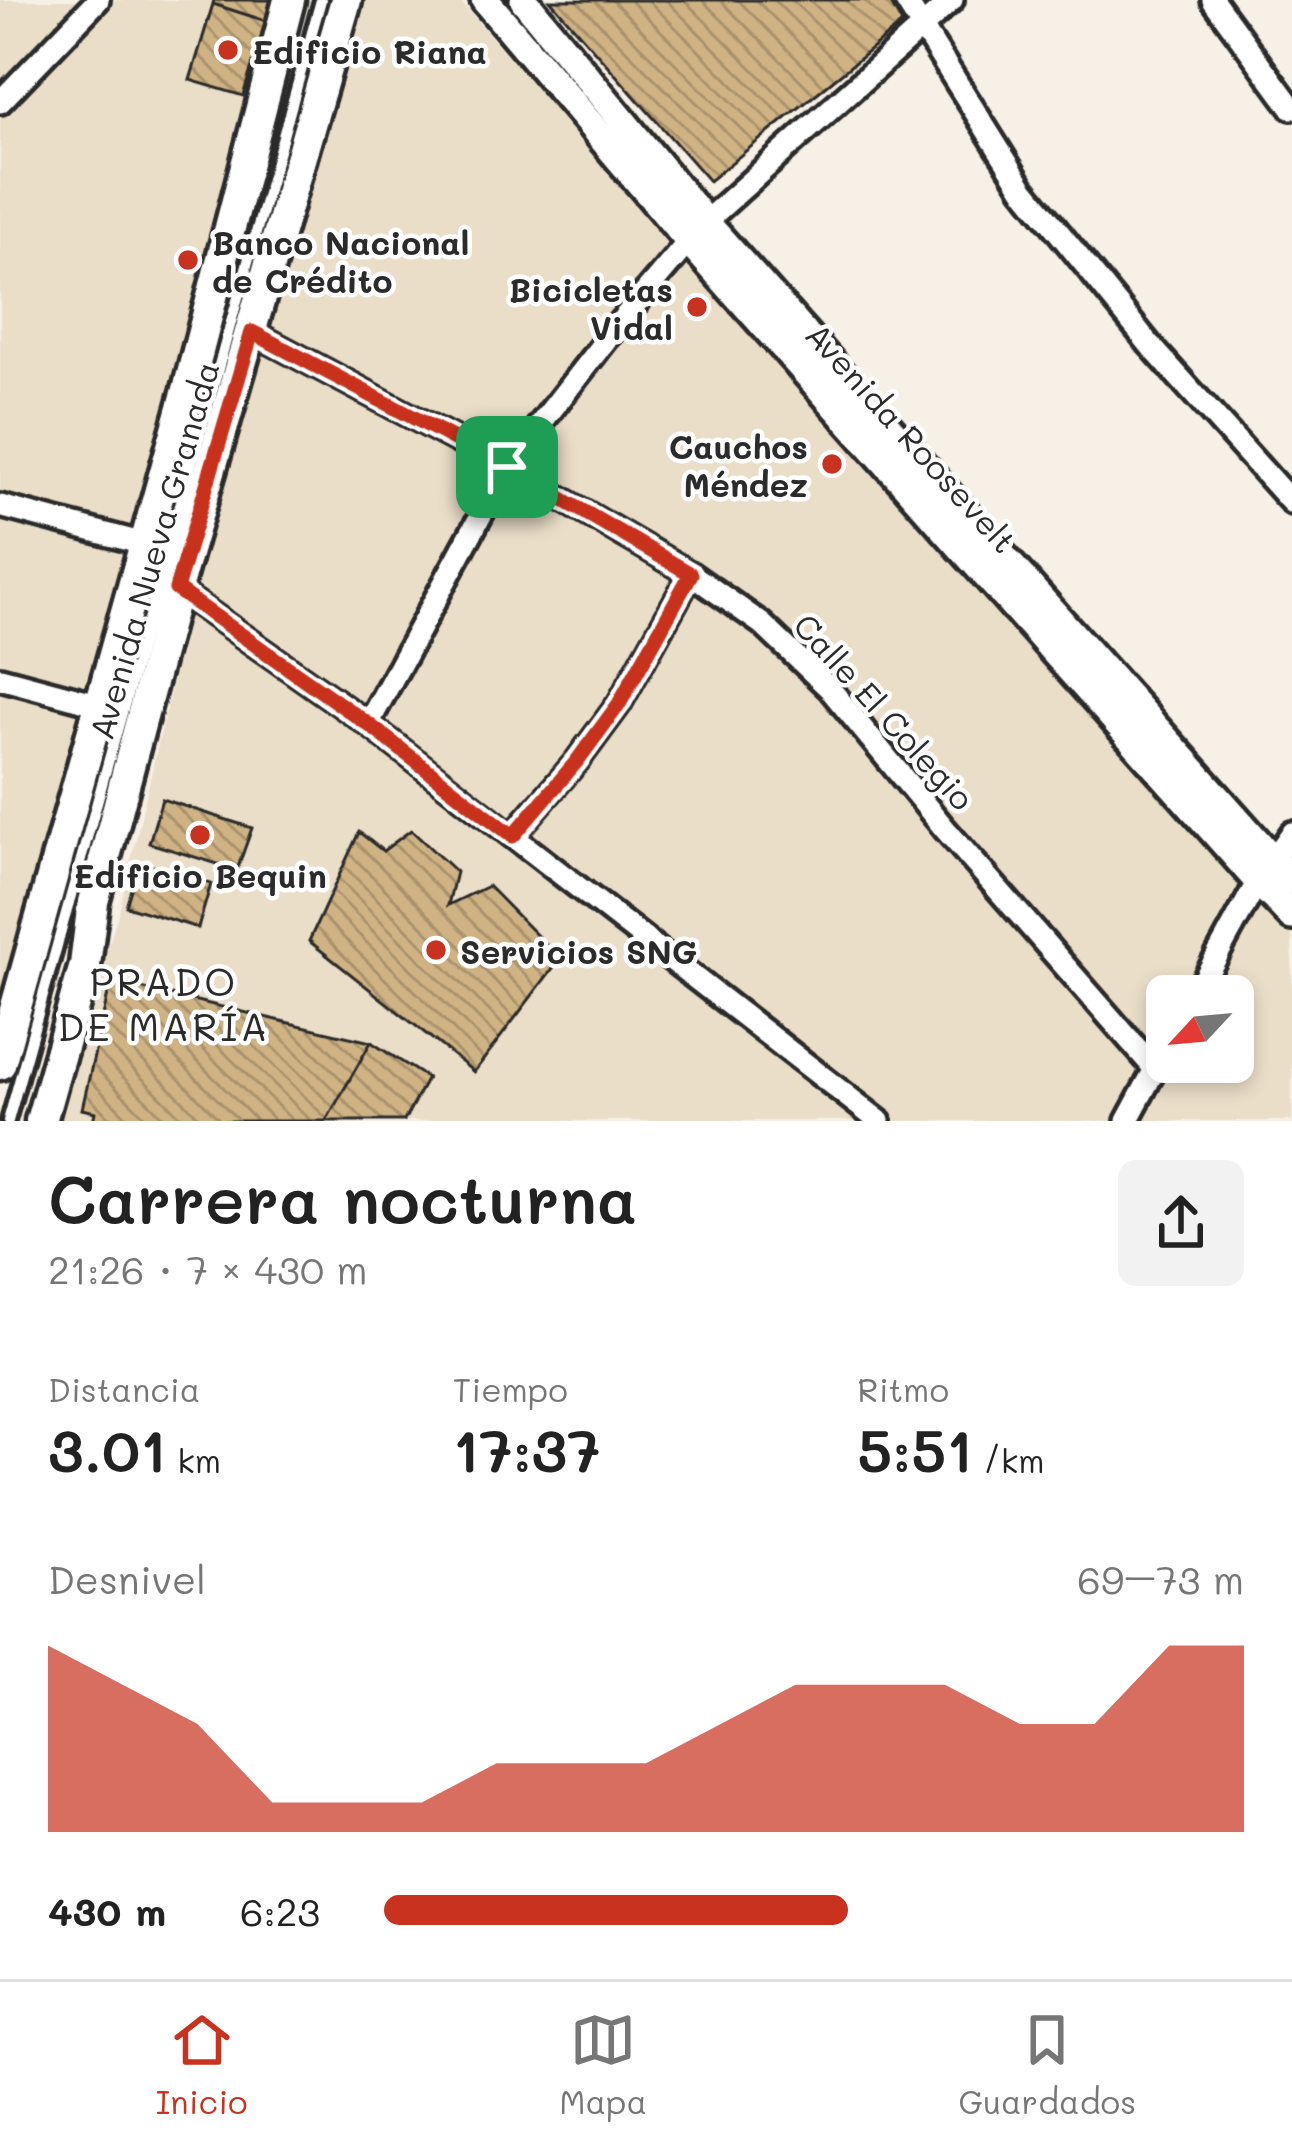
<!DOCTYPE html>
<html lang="es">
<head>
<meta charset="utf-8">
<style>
	:root { --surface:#fff; --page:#f2f2f2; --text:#222; --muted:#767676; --line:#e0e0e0; --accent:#c8321e }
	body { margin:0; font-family:Mali,sans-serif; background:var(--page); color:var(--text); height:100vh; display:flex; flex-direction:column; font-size:45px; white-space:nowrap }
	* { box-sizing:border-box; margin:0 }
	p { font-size:39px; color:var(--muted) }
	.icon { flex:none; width:66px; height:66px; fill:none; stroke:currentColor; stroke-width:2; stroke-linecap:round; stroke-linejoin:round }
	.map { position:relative; height:1121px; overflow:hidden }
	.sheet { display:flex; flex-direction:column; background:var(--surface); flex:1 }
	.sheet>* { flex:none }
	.needle { width:78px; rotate:244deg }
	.controls { position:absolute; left:1146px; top:975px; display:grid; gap:24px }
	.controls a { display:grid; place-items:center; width:108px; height:108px; border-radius:18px; background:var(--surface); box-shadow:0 6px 18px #0003; font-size:60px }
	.pin { position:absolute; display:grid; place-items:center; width:102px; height:102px; color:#fff; margin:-51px; border-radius:24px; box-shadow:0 6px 18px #0006 }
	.round { display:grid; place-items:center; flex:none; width:126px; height:126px; border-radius:18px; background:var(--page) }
	.headline { display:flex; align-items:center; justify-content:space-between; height:204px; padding:0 48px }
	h1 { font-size:66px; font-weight:600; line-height:90px }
	.metrics { display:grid; grid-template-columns:repeat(3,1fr); gap:18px; height:204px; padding:12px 48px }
	.metrics div { display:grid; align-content:center }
	.metrics b { font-size:60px; font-weight:600 }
	.metrics small { font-size:33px; font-weight:400 }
	.metrics p { font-size:33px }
	.chart { height:336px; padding:24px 48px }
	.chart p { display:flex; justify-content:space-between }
	.chart svg { width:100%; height:216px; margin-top:12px; fill:var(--accent); opacity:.7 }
	ul { padding:0 48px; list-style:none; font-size:39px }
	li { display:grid; grid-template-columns:192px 144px 1fr; align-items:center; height:90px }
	li i { height:30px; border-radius:15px; background:var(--accent) }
	.dock { display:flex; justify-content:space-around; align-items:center; height:168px; border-top:3px solid var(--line); background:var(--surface); font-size:33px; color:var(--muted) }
	.dock a { display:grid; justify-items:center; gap:6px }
	.dock .current { color:var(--accent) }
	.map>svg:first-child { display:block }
</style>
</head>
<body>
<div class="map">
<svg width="1292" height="1121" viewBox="0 0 1292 1121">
	<defs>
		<pattern id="building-back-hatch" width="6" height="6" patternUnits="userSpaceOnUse" patternTransform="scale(3)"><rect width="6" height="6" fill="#d0b384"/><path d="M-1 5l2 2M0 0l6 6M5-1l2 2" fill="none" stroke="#a9926c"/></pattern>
	</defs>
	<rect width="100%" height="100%" fill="#f6f0e6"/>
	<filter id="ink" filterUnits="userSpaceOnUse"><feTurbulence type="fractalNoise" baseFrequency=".00833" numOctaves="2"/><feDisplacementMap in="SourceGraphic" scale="24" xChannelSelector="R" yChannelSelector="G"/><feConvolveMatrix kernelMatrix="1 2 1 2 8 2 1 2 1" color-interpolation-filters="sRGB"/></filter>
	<g filter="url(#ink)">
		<path fill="#ebdec9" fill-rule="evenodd" d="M0,0H277L0,993Z
			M356,0H459L667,238L1200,836L1292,932V1121H55L119,911L225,459ZM1167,996H1233V1062H1167Z"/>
		<path fill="url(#building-back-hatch)" stroke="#2b2b2b" stroke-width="3" d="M214,0H272L266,21L213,4Z
			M550,0H889L902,24L709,181Z
			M213,4L266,21L243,96L190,80Z
			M162,799L252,828L237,870L149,843Z
			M411,830L456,872L448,905L488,886L560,959L474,1072L309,941L359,832L383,851Z
			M139,862L211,884L198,928L126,906Z
			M111,981L371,1042L326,1121H93L95,1112L82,1109Z
			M371,1042L427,1078L404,1121H326Z"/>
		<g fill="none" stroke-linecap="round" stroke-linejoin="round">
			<g stroke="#2b2b2b" stroke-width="20">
				<path id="service" d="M8,1121L321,0"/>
			</g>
			<g stroke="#2b2b2b" stroke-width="30">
				<path id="minor" d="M905,0L1023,188L1150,345L1292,503
					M1213,0L1292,108
					M0,102L98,0
					M705,222L952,0
					M252,332L507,467L691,574L762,624L830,689L945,829L1155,1069
					M0,506L144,544
					M176,589L368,724L879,1121
					M0,678L101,705
					M368,724L507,467L615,328L689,241
					M513,835L577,761L619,704L691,574
					M1195,996L1258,881L1292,833
					M1127,1121L1167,1047"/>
			</g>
			<g stroke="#2b2b2b" stroke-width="36">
				<path id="tertiary" d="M485,0L689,241L1258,881L1292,916
					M524,0L705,222L1292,881"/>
			</g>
			<g stroke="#2b2b2b" stroke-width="39">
				<path id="secondary" d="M0,1064L189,386L289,0
					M41,1121L85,965L93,902L176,589L346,0"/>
			</g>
			<use href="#service" stroke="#fff" stroke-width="10"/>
			<use href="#minor" stroke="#fff" stroke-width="21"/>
			<use href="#tertiary" stroke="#fff" stroke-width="27"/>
			<use href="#secondary" stroke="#fff" stroke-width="30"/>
		</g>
	</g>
	<g fill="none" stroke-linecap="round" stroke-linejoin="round" filter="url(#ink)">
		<g stroke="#fff" stroke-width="24">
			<path id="route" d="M252,332L507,467L691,574L619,704L577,761L513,836L368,724L176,589Z"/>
		</g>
		<use href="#route" stroke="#c8321e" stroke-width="15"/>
	</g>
	<g fill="#c8321e" stroke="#fff" stroke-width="4.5">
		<circle cx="228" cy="50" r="12"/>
		<circle cx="188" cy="260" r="12"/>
		<circle cx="697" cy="307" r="12"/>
		<circle cx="832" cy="464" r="12"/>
		<circle cx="200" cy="835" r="12"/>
		<circle cx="436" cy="950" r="12"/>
	</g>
	<g text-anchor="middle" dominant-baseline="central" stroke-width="9" stroke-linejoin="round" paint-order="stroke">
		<g font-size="33" font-weight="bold" fill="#2b2b2b" stroke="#fff" text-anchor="start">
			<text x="252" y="50">Edificio Riana</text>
			<text x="212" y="241">Banco Nacional<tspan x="212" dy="38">de Crédito</tspan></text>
			<text x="673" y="288" text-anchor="end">Bicicletas<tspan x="673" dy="38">Vidal</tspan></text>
			<text x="808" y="445" text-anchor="end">Cauchos<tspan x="808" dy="38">Méndez</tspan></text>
			<text x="200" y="874" text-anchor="middle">Edificio Bequin</text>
			<text x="460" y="950">Servicios SNG</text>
		</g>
		<g font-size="33" fill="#2b2b2b" stroke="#fff">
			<text transform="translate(912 437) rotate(48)">Avenida Roosevelt</text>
			<text transform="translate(153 550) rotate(-74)">Avenida Nueva Granada</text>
			<text transform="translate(885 711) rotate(48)">Calle El Colegio</text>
		</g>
		<g font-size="39" letter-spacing="3" fill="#2b2b2b" stroke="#fff">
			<text x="164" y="980">PRADO<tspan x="164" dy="45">DE MARÍA</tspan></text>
		</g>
	</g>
</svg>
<div class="controls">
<a><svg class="needle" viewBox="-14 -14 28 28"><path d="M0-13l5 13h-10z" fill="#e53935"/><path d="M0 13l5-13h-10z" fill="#767676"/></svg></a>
</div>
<div class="pin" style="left:507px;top:467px;background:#1e9e55"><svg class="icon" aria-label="arrive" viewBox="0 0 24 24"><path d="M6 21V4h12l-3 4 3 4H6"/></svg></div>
</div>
<section class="sheet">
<div class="headline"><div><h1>Carrera nocturna</h1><p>21:26 · 7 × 430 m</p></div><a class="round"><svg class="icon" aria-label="share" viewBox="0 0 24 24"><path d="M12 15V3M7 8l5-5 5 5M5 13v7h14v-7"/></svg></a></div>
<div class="metrics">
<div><p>Distancia</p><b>3.01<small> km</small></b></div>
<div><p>Tiempo</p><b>17:37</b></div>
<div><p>Ritmo</p><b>5:51<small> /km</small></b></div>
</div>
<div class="chart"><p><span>Desnivel</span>69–73 m</p>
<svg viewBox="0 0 160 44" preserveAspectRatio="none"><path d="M0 44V6L10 14L20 22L30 38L40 38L50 38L60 30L70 30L80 30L90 22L100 14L110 14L120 14L130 22L140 22L150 6L160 6V44z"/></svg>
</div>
<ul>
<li><b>430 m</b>6:23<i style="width:54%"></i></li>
</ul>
</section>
<nav class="dock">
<a class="current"><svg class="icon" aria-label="home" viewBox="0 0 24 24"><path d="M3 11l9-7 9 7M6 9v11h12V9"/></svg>Inicio</a>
<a><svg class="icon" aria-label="map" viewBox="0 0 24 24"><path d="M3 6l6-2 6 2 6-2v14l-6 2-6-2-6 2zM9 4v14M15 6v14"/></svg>Mapa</a>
<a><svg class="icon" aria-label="saved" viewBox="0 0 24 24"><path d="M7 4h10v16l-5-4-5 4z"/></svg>Guardados</a>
</nav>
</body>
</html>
